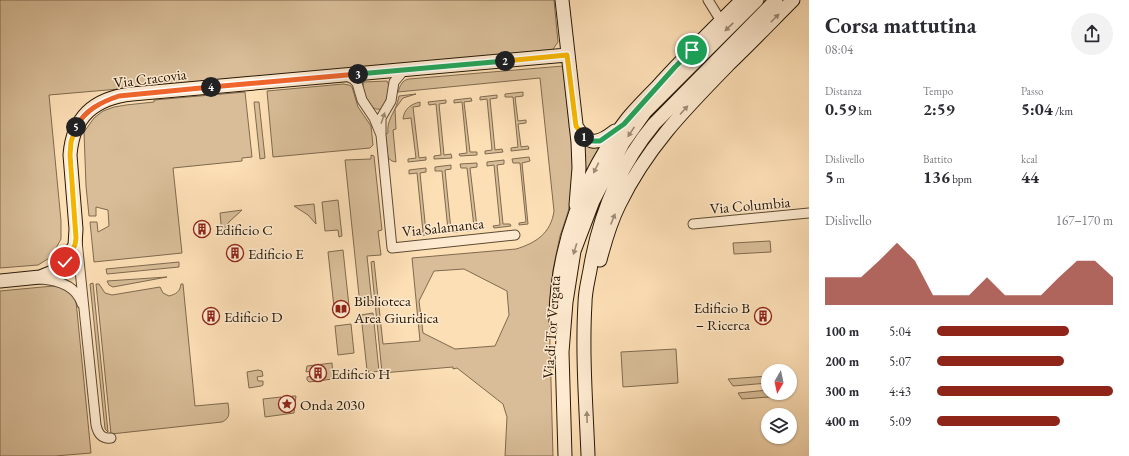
<!DOCTYPE html>
<html lang="it">
<head>
<meta charset="utf-8">
<style>
	:root { --surface:#fff; --page:#f2f2f3; --text:#2b2b33; --muted:#7c7c81; --accent:#8f2418 }
	body { margin:0; font-family:"EB Garamond",serif; background:var(--page); color:var(--text); height:100vh; display:flex; flex-direction:column; font-size:15px; white-space:nowrap }
	* { box-sizing:border-box; margin:0 }
	p { font-size:13px; color:var(--muted) }
	.icon { flex:none; width:22px; height:22px; fill:none; stroke:currentColor; stroke-width:2; stroke-linecap:round; stroke-linejoin:round }
	.map { position:relative; flex:1; overflow:hidden }
	.sheet { display:flex; flex-direction:column; background:var(--surface); width:320px }
	.sheet>* { flex:none }
	.needle { width:26px; rotate:189deg }
	.tools { position:absolute; left:761px; top:364px; display:grid; gap:8px }
	.tools a { display:grid; place-items:center; width:36px; height:36px; border-radius:50%; background:var(--surface); box-shadow:0 1px 3px #0004; font-size:20px }
	.pin { position:absolute; display:grid; place-items:center; width:34px; height:34px; color:#fff; margin:-17px; border:2px solid #fff; border-radius:50%; box-shadow:0 1px 4px #0007 }
	.km { position:absolute; width:20px; height:20px; margin:-10px; border-radius:50%; background:#222; color:#fff; font-size:11px; line-height:20px; text-align:center }
	.round { display:grid; place-items:center; flex:none; width:42px; height:42px; border-radius:21px; background:var(--page) }
	.summary { display:flex; align-items:center; justify-content:space-between; height:68px; padding:0 16px }
	h1 { font-size:22px; font-weight:700; line-height:30px }
	.stats { display:grid; grid-template-columns:repeat(3,1fr); gap:6px; height:68px; padding:4px 16px }
	.stats div { display:grid; align-content:center }
	.stats b { font-size:17px; font-weight:700 }
	.stats small { font-size:11px; font-weight:400 }
	.stats p { font-size:11px }
	.chart { height:112px; padding:8px 16px }
	.chart p { display:flex; justify-content:space-between }
	.chart svg { width:100%; height:72px; margin-top:4px; fill:var(--accent); opacity:.7 }
	ul { padding:0 16px; list-style:none; font-size:13px }
	li { display:grid; grid-template-columns:64px 48px 1fr; align-items:center; height:30px }
	li i { height:10px; border-radius:5px; background:var(--accent) }
	main { display:flex; flex:1; min-height:0 }
	.map>svg:first-child { display:block }
</style>
</head>
<body>
<main>
<div class="map">
<svg width="809" height="456" viewBox="0 0 809 456">
	<rect width="100%" height="100%" fill="#fddfb6"/>
	<filter id="stains"><feTurbulence type="fractalNoise" baseFrequency=".005" numOctaves="4"/><feColorMatrix values="0 0 0 0 .2 0 0 0 0 .09 0 0 0 0 .02 0 0 0 .5 -.17"/></filter>
	<radialGradient id="worn" r=".72"><stop offset=".6" stop-color="#630" stop-opacity="0"/><stop offset="1" stop-color="#630" stop-opacity=".3"/></radialGradient>
	<path fill="#d8bd98" stroke="#7f6a4e" fill-rule="evenodd" d="M0,0H554L558,42L551,52L49,95L61,221V239L51,257L38,265L0,268Z
		M563,66L573,157L572,193L568,212L560,236L553,270L549,308L553,456H505L507,417L503,404L457,368L453,369V367L382,373L371,262L374,261L383,344L420,341L412,258L516,249C536,243 551,233 554,211L540,78L398,92C400,86 402,80 409,79ZM464,269L507,291L509,315L495,346L455,349L423,333L419,301L434,271Z
		M387,81C392,89 386,101 382,109C369,112 360,94 364,82Z
		M343,84L349,85L352,87L358,107L371,126L373,145L370,148L273,157L267,91Z
		M245,92L252,157L242,158V161L173,168L182,253L94,262L90,222H97L98,232L109,226L108,210L96,207V216H89L86,186L84,132L94,118L103,111L114,107L126,105L154,102V100Z
		M523,92V96L515,97L518,121L526,120V123L518,124L521,147L528,146L529,149L511,151V148L518,147L513,97H505V94Z
		M416,94L403,98L395,109L396,129L393,130L396,162L392,161L388,158L385,134L388,133C387,123 391,117 395,109C397,105 398,100 399,96Z
		M497,95V98L490,99L495,150L502,149L503,152L485,154V151L492,150L487,99L480,100V97Z
		M471,98L472,101L464,102L470,152H477V155L460,156L459,154L467,153L462,102L454,103V100Z
		M446,100V103L439,104L444,155L451,154L452,158L434,159V156L441,155L436,104L429,105L428,102Z
		M254,102H259L265,158L260,159Z
		M420,102V106L413,107L419,158L426,157V160L408,162V159L416,158L411,118L403,119C404,109 411,104 420,102Z
		M586,146L599,147L601,148L587,172L586,170L584,150Z
		M371,155L374,156L382,230L378,231L381,255L367,256L372,303L360,305L345,160L371,159Z
		M529,157L530,161L522,163L528,224L519,225V223L526,222L520,163H513L512,159Z
		M504,160V164L497,165L503,224H510L511,226L494,228L493,226L500,225L494,165L487,166V162Z
		M477,163V167L470,168L477,227H483L484,229L467,231V228L474,227L467,168H461L460,164Z
		M451,165V169L445,170L451,230L458,229V232L441,233V231L448,230L442,171H435V167Z
		M426,168V172L420,173L426,232H433V234L416,236V233L423,232L417,173L409,174V170Z
		M338,200L342,236L339,237L338,230L325,231L322,202Z
		M314,204L316,224L308,215L294,206Z
		M242,210L229,222L222,234L220,213Z
		M770,241L771,252L734,254L733,243Z
		M343,250L349,306L334,307L328,252Z
		M179,262V267L107,274L106,269Z
		M167,277L113,287L109,285L107,281Z
		M93,283L108,432L105,429L90,284Z
		M96,284H99L105,293L112,295L160,287L163,293L169,296C176,294 180,292 181,284H183L195,406L228,403C229,412 231,418 222,422L111,434Z
		M53,286C64,287 70,291 76,301L91,453L55,456H0V291Z
		M373,313L379,371L369,373L368,370H367L361,315Z
		M351,324L354,353L338,355L335,326Z
		M676,349L678,383L623,387L621,352Z
		M332,363L333,379L309,382L307,380V377L312,376L311,371L306,372L307,366Z
		M258,370L262,371L263,376L257,377L258,381H263V385L261,386L249,388L247,372Z
		M768,376V383L733,386L728,379Z
		M768,390V393H782L783,396L742,399L738,393Z
		M292,396H296L294,413L265,417L263,399L281,397L286,410L290,409Z"/>
	<g fill="none" stroke-linecap="round" stroke-linejoin="round">
		<g stroke="#5c4a31" stroke-width="11">
			<path id="street" d="M708,0L721,21
				M344,75L353,79L357,83L362,100L374,118L381,135V118L391,101L394,82L404,70
				M381,135L392,248L515,235
				M693,224L809,213
				M77,241L96,425C98,434 102,439 111,438
				M40,279C58,280 76,285 82,304"/>
		</g>
		<g stroke="#261805" stroke-width="15">
			<path id="secondary" d="M562,0L578,142L579,168L576,205
				M576,126C589,146 597,145 615,131
				M600,260C605,241 610,223 619,205C647,147 686,108 731,62C752,42 772,21 793,0
				M0,281L40,277L50,273L58,268L70,254L75,245L76,229L70,155C73,116 95,98 132,94L567,55
				M556,321C556,249 584,174 628,118C637,107 647,97 657,87C684,57 713,29 742,0
				M588,455C586,405 582,353 585,303C585,292 588,281 590,270C599,216 619,166 654,124L776,0
				M565,456L562,352L566,302L574,251L593,201L623,143L645,112L757,0"/>
		</g>
		<use href="#street" stroke="#feead0" stroke-width="9"/>
		<use href="#secondary" stroke="#feead0" stroke-width="13"/>
	</g>
	<defs><path id="oneway-solid" d="M-6-.8H1V-3.2L6.5 0L1 3.2V.8H-6Z"/></defs>
	<g fill="#9d8c75">
		<use href="#oneway-solid" transform="translate(775 18) rotate(-45)"/>
		<use href="#oneway-solid" transform="translate(729 27) rotate(136)"/>
		<use href="#oneway-solid" transform="translate(684 110) rotate(-48)"/>
		<use href="#oneway-solid" transform="translate(383 118) rotate(-71)"/>
		<use href="#oneway-solid" transform="translate(631 132) rotate(124)"/>
		<use href="#oneway-solid" transform="translate(596 168) rotate(116)"/>
		<use href="#oneway-solid" transform="translate(613 219) rotate(-68)"/>
		<use href="#oneway-solid" transform="translate(575 249) rotate(107)"/>
		<use href="#oneway-solid" transform="translate(587 417) rotate(-92)"/>
	</g>
	<g fill="none" stroke-linecap="round" stroke-linejoin="round">
		<g stroke="#fff" stroke-width="8">
			<path id="split-1" d="M584,137L593,141H600L624,124L675,67L692,50"/>
		</g>
		<g stroke="#fff" stroke-width="8">
			<path id="split-2" d="M505,61L567,55L576,126L584,137"/>
		</g>
		<g stroke="#fff" stroke-width="8">
			<path id="split-3" d="M358,74L505,61"/>
		</g>
		<g stroke="#fff" stroke-width="8">
			<path id="split-4" d="M211,87L358,74"/>
		</g>
		<g stroke="#fff" stroke-width="8">
			<path id="split-5" d="M76,127C85,110 101,102 119,96L211,87"/>
		</g>
		<g stroke="#fff" stroke-width="8">
			<path id="split-6" d="M65,262L75,245L76,238L70,155L71,142L76,127"/>
		</g>
		<use href="#split-1" stroke="#22a559" stroke-width="5"/>
		<use href="#split-2" stroke="#f5b400" stroke-width="5"/>
		<use href="#split-3" stroke="#22a559" stroke-width="5"/>
		<use href="#split-4" stroke="#f0652b" stroke-width="5"/>
		<use href="#split-5" stroke="#f0652b" stroke-width="5"/>
		<use href="#split-6" stroke="#f5b400" stroke-width="5"/>
	</g>
	<defs>
		<g id="building-ring" transform="scale(0.9)"><circle r="9.5" fill="#feead0" stroke="#8f2418" stroke-width="1.5"/><path d="M-4-6H4V6H1V3H-1V6H-4ZM-2.5-4.3h1.7v1.8h-1.7ZM.8-4.3h1.7v1.8H.8ZM-2.5-1h1.7V.8h-1.7ZM.8-1h1.7V.8H.8Z" fill="#8f2418"/></g>
		<g id="library-ring" transform="scale(0.9)"><circle r="9.5" fill="#feead0" stroke="#8f2418" stroke-width="1.5"/><path d="M-6-4Q-3-5.5-.7-3.5V5Q-3 3-6 4ZM6-4Q3-5.5 .7-3.5V5Q3 3 6 4Z" fill="#8f2418"/></g>
		<g id="sight-ring" transform="scale(0.9)"><circle r="9.5" fill="#feead0" stroke="#8f2418" stroke-width="1.5"/><path d="M0-6L1.8-2.2L6-1.7L2.9 1.2L3.7 5.4L0 3.3L-3.7 5.4L-2.9 1.2L-6-1.7L-1.8-2.2Z" fill="#8f2418"/></g>
	</defs>
	<g fill-rule="evenodd">
		<use href="#building-ring" x="202" y="229"/>
		<use href="#building-ring" x="235" y="253"/>
		<use href="#library-ring" x="341" y="309"/>
		<use href="#building-ring" x="211" y="316"/>
		<use href="#building-ring" x="763" y="316"/>
		<use href="#building-ring" x="318" y="373"/>
		<use href="#sight-ring" x="287" y="404"/>
	</g>
	<g text-anchor="middle" dominant-baseline="central" stroke-width="3" stroke-linejoin="round" paint-order="stroke">
		<g font-size="15" fill="#261805" stroke="#feead0">
			<text transform="translate(150 78) rotate(-7)">Via Cracovia</text>
			<text transform="translate(750 205) rotate(-5)">Via Columbia</text>
			<text transform="translate(443 227) rotate(-6)">Via Salamanca</text>
			<text transform="translate(551 327) rotate(-86)">Via di Tor Vergata</text>
		</g>
		<g font-size="15" fill="#261805" stroke="#feead0" text-anchor="start">
			<text x="215" y="229">Edificio C</text>
			<text x="248" y="253">Edificio E</text>
			<text x="354" y="300">Biblioteca<tspan x="354" dy="17">Area Giuridica</tspan></text>
			<text x="750" y="307" text-anchor="end">Edificio B<tspan x="750" dy="17">– Ricerca</tspan></text>
			<text x="224" y="316">Edificio D</text>
			<text x="331" y="373">Edificio H</text>
			<text x="300" y="404">Onda 2030</text>
		</g>
	</g>
	<rect width="100%" height="100%" filter="url(#stains)"/>
	<rect width="100%" height="100%" fill="url(#worn)"/>
</svg>
<div class="tools">
<a><svg class="needle" viewBox="-14 -14 28 28"><path d="M0-13l5 13h-10z" fill="#e53935"/><path d="M0 13l5-13h-10z" fill="#7c7c81"/></svg></a>
<a><svg class="icon" aria-label="layers" viewBox="0 0 24 24"><path d="M12 4l9 5-9 5-9-5zM3 14l9 5 9-5"/></svg></a>
</div>
<div class="pin" style="left:692px;top:50px;background:#1e9e55"><svg class="icon" aria-label="arrive" viewBox="0 0 24 24"><path d="M6 21V4h12l-3 4 3 4H6"/></svg></div>
<div class="pin" style="left:65px;top:262px;background:#d93025"><svg class="icon" aria-label="check" viewBox="0 0 24 24"><path d="M5 12l5 5 9-10"/></svg></div>
<b class="km" style="left:584px;top:137px">1</b>
<b class="km" style="left:505px;top:61px">2</b>
<b class="km" style="left:358px;top:74px">3</b>
<b class="km" style="left:211px;top:87px">4</b>
<b class="km" style="left:76px;top:127px">5</b>
</div>
<section class="sheet">
<div class="summary"><div><h1>Corsa mattutina</h1><p>08:04</p></div><a class="round"><svg class="icon" aria-label="share" viewBox="0 0 24 24"><path d="M12 15V3M7 8l5-5 5 5M5 13v7h14v-7"/></svg></a></div>
<div class="stats">
<div><p>Distanza</p><b>0.59<small> km</small></b></div>
<div><p>Tempo</p><b>2:59</b></div>
<div><p>Passo</p><b>5:04<small> /km</small></b></div>
</div>
<div class="stats">
<div><p>Dislivello</p><b>5<small> m</small></b></div>
<div><p>Battito</p><b>136<small> bpm</small></b></div>
<div><p>kcal</p><b>44</b></div>
</div>
<div class="chart"><p><span>Dislivello</span>167–170 m</p>
<svg viewBox="0 0 160 44" preserveAspectRatio="none"><path d="M0 44V27L10 27L20 27L30 17L40 6L50 17L60 38L70 38L80 38L90 27L100 38L110 38L120 38L130 27L140 17L150 17L160 27V44z"/></svg>
</div>
<ul>
<li><b>100 m</b>5:04<i style="width:75%"></i></li>
<li><b>200 m</b>5:07<i style="width:72%"></i></li>
<li><b>300 m</b>4:43<i style="width:100%"></i></li>
<li><b>400 m</b>5:09<i style="width:70%"></i></li>
</ul>
</section>
</main>
</body>
</html>
